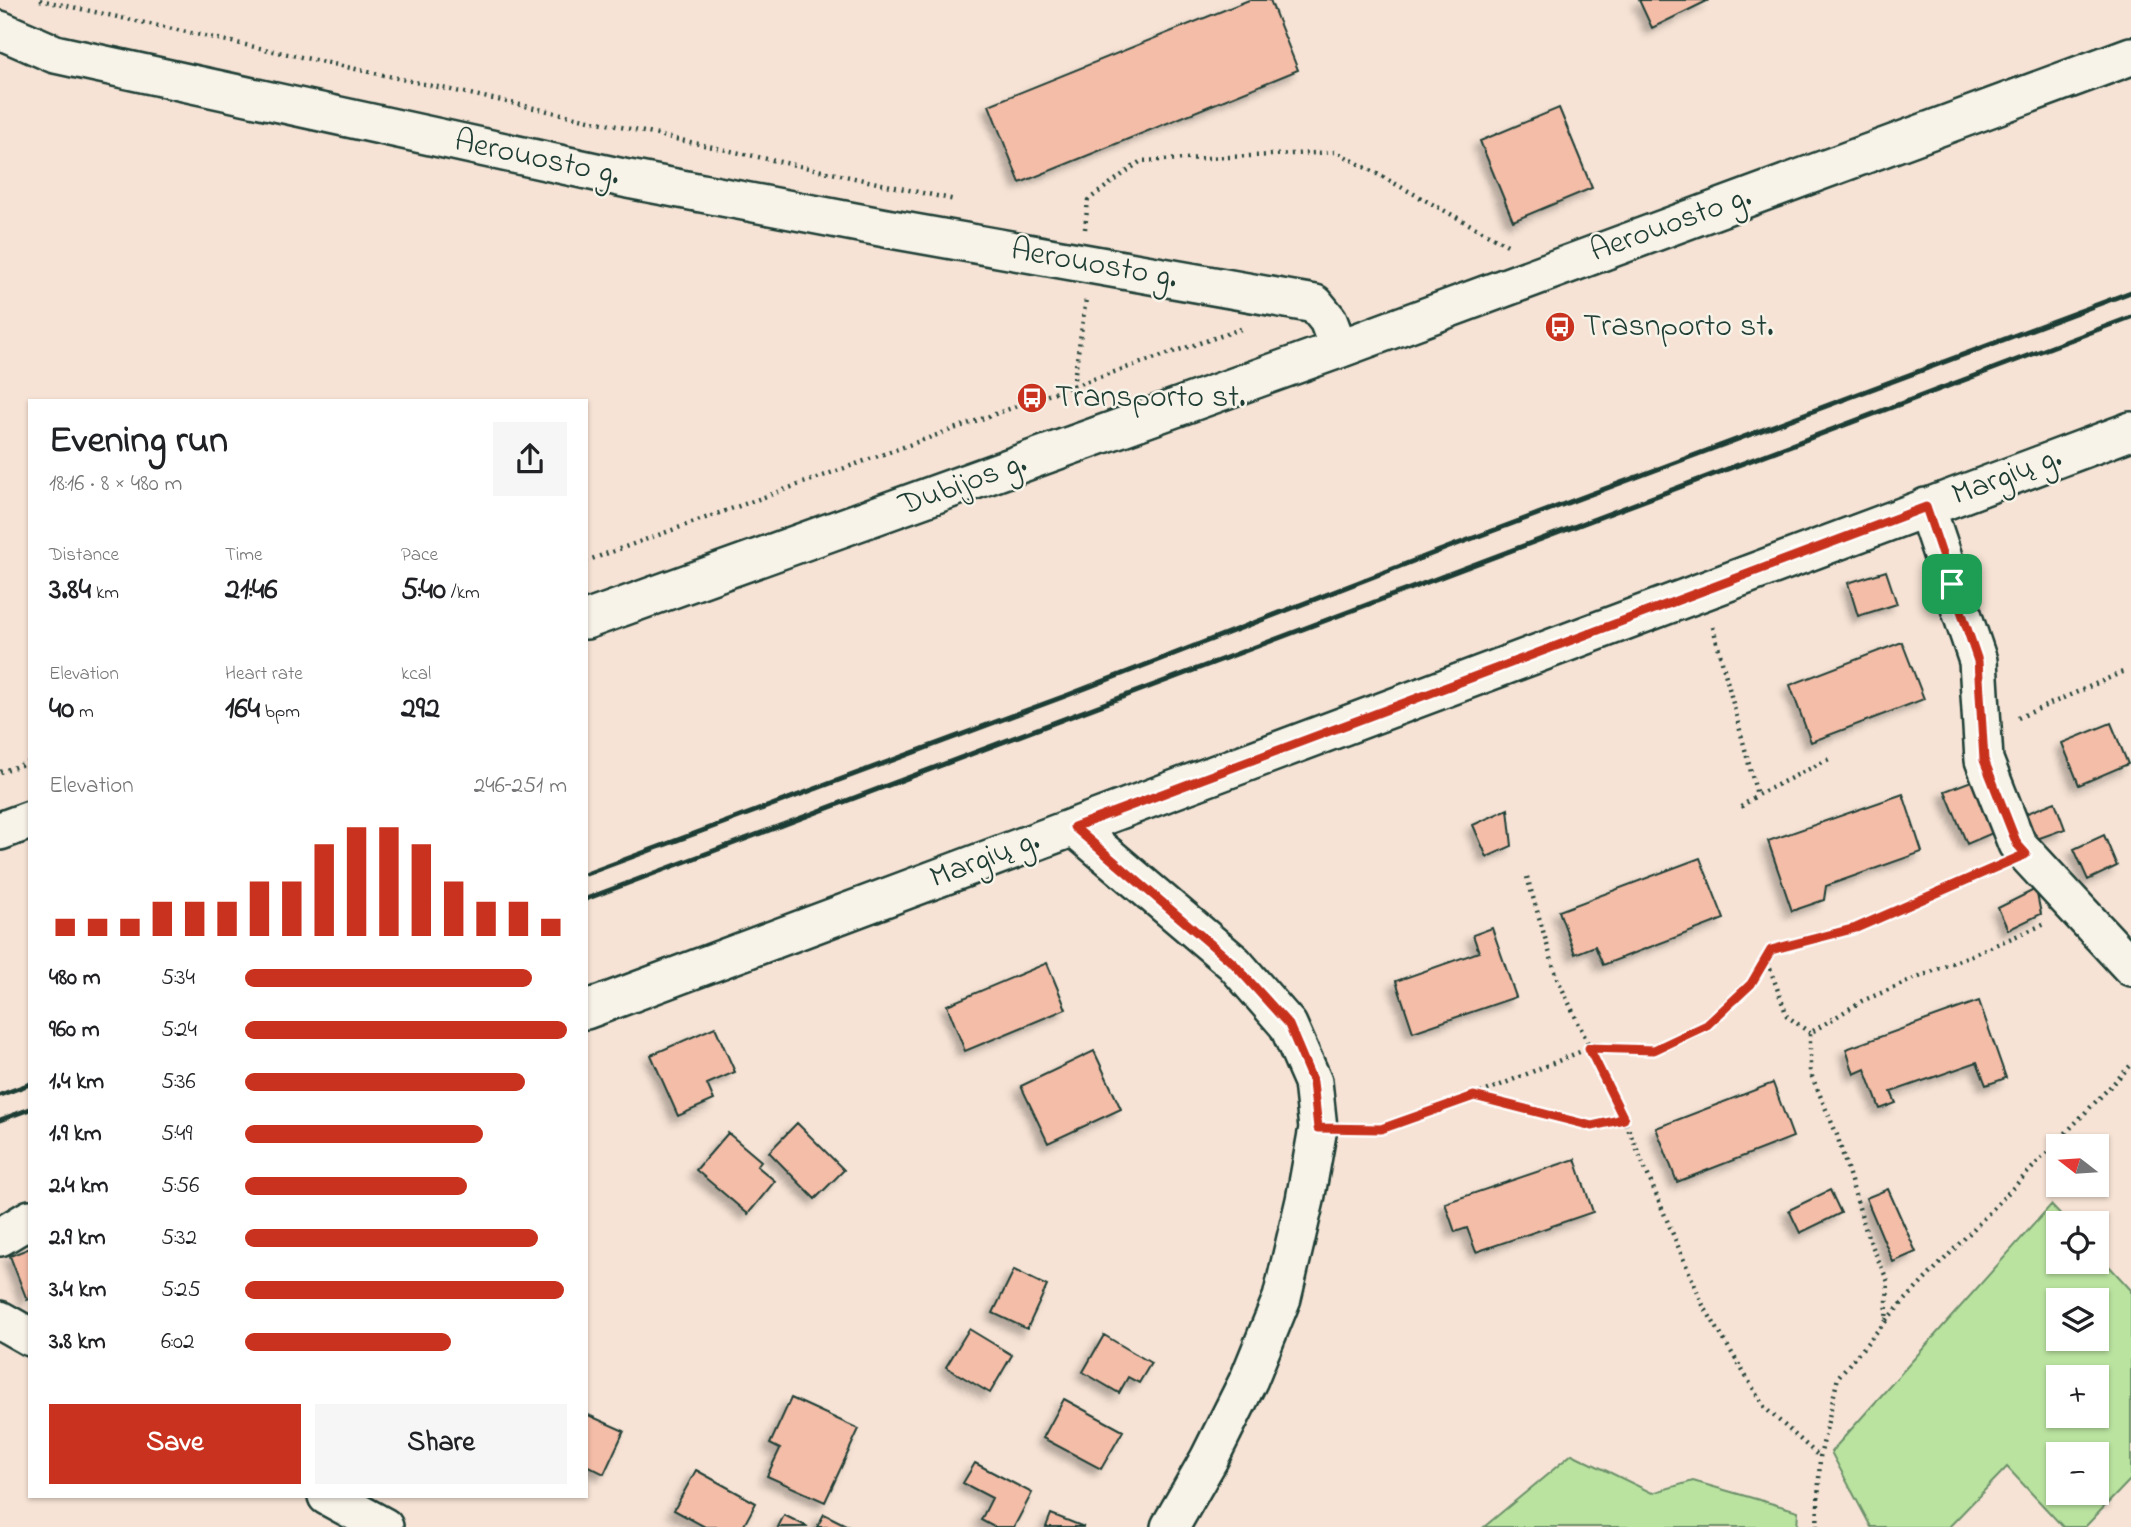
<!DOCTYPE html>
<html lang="en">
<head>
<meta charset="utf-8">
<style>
	:root { --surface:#fff; --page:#f6f6f6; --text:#202124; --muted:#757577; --accent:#c8321e }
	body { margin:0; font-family:"Indie Flower",sans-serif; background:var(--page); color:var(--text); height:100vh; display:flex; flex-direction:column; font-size:26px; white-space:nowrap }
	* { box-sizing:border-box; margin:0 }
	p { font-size:23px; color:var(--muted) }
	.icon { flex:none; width:38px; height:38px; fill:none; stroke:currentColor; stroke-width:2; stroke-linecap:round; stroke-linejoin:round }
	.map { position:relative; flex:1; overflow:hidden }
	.panel { position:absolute; left:28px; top:399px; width:560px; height:1099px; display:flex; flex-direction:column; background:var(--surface); border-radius:0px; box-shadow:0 2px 5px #0004 }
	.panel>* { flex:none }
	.needle { width:46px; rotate:287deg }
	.buttons { position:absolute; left:2046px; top:1134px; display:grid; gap:14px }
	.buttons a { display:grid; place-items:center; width:63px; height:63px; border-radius:0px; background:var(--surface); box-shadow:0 2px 5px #0004; font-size:35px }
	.pin { position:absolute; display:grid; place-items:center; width:60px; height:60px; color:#fff; margin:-30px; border-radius:14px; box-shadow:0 4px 10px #0006 }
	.round { display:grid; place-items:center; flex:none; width:74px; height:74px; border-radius:0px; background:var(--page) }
	.headline { display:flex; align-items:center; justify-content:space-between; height:119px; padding:0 21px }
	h1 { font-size:38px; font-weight:700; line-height:52px }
	.metrics { display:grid; grid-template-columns:repeat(3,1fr); gap:10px; height:119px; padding:7px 21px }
	.metrics div { display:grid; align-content:center }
	.metrics b { font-size:30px; font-weight:700 }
	.metrics small { font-size:19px; font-weight:400 }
	.metrics p { font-size:19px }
	.chart { height:196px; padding:14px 21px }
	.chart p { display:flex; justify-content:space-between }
	.chart svg { width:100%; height:126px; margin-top:7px; stroke:var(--accent); stroke-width:6 }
	.button { display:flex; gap:14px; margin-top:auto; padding:14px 21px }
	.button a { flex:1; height:80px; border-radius:0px; background:var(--accent); color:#fff; font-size:28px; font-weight:700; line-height:80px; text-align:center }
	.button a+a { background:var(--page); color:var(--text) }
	ul { padding:0 21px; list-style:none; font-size:23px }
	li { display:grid; grid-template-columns:112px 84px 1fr; align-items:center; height:52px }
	li i { height:18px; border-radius:9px; background:var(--accent) }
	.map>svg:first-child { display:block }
</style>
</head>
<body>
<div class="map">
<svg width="2131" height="1527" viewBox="0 0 2131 1527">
	<defs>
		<filter id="shadow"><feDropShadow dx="-6" dy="6" stdDeviation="3.5" flood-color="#0004"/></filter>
	</defs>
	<rect width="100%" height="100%" fill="#f6e3d5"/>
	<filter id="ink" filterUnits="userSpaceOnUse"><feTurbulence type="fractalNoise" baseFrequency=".0143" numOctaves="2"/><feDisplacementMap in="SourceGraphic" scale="14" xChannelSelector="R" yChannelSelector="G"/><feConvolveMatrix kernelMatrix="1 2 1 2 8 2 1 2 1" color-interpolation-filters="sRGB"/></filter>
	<g filter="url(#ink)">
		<path fill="#bae3a0" stroke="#6c906a" stroke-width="2" fill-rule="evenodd" d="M2051,1205L2068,1223H2058V1262H2096L2097,1253L2131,1290V1479L2085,1527H2063L2007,1467L1949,1527H1871L1831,1452ZM2058,1300H2096V1339H2058ZM2058,1377H2096V1416H2058ZM2058,1454H2096V1493H2058Z
			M1572,1454L1652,1493L1693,1481L1798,1511L1797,1527H1484Z"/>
		<path fill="#f4bda8" stroke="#1f3d34" stroke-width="2" filter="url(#shadow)" d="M1249,0H1270L1298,70L1020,183L989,105Z
			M1639,0H1709L1652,28Z
			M1559,108L1592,188L1513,221L1480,141Z
			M1886,571L1897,604L1858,616L1848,583Z
			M1902,642L1924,699L1811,742L1790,685Z
			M2111,723L2128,764L2079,785L2062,743Z
			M1974,780L1995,832L1967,844L1945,791Z
			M1903,794L1922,852L1826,886L1824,900L1792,911L1768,841Z
			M2055,802L2065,829L2034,840L2025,814Z
			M1508,809L1512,846L1487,857L1473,825Z
			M2104,835L2117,866L2088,880L2074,849Z
			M1700,858L1724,919L1603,965L1595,946L1575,954L1559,911Z
			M2036,889L2041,914L2008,930L1998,908Z
			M1492,928L1516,997L1413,1032L1396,981L1479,952L1473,935Z
			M1047,963L1066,1009L965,1051L947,1005Z
			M1979,1001L2006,1078L1986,1085L1977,1062L1891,1092L1896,1103L1880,1109L1865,1069L1854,1074L1846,1049Z
			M715,1027L735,1072L707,1084L714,1100L678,1116L651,1055Z
			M1094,1051L1121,1109L1048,1143L1021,1086Z
			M1773,1083L1793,1137L1677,1182L1656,1128Z
			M797,1123L844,1170L815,1199L769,1152Z
			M728,1133L761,1161L757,1166L775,1181L748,1214L696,1170Z
			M1575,1159L1593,1212L1476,1252L1467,1228L1455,1232L1445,1203Z
			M1888,1189L1916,1252L1893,1262L1866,1198Z
			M1830,1190L1841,1213L1800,1233L1789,1210Z
			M30,1248V1299L27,1300L10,1256Z
			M1014,1270L1047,1286L1027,1329L993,1313Z
			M969,1329L1012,1355L990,1393L946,1367Z
			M1104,1335L1151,1363L1139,1383L1128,1377L1119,1393L1083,1372Z
			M791,1398L859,1429L825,1502L767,1476L780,1449L770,1444Z
			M1064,1399L1123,1431L1101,1469L1043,1438Z
			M586,1414L624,1431L604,1474L586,1465Z
			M975,1463L1032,1493L1014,1527H994L981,1520L992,1498L963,1483Z
			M696,1470L756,1503L743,1527H705L674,1510Z
			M824,1514L850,1527H817Z
			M1051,1514L1084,1527H1046Z
			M784,1515L808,1527H778Z"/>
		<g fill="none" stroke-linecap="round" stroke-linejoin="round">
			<g stroke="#1f3d34" stroke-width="42">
				<path id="minor" d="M0,30L55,54L628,179L891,229L1315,304L1328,320L1339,349
					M1926,507L1978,661L1984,760L2017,844L2131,967
					M586,620L1339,349L2131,56
					M1074,827L1234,963L1288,1025L1313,1082L1318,1128L1305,1200L1282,1298L1249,1379L1209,1459L1170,1527
					M0,831L30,820
					M586,1010L2131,431
					M0,1237L30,1219
					M0,1320L30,1337
					M327,1496L384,1527"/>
			</g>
			<path stroke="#1f3d34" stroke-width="4.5" stroke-dasharray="2 5" stroke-linecap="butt" d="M40,0L955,200
				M1085,229L1088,200L1141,161L1337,152L1511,247
				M1073,386L1086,299
				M586,561L1073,386L1241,329
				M1713,627L1757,795
				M2018,718L2125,671
				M0,772L30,762
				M1741,807L1757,795L1831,758
				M1527,877L1557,978L1624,1119L1703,1305L1765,1408L1820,1457
				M1810,1033L1787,1016L1768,963L1771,950L1856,928L1993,868
				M1475,1096L1592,1126L1624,1119
				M1354,1129H1381L1474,1096L1589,1048L1654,1050L1707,1025L1751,984L1771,950
				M1886,1320L2131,1065
				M1817,1527L1820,1457L1838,1377L1886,1321L1888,1282L1867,1234L1837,1135L1810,1072V1033L1862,1001L2045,924"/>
			<use href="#minor" stroke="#f7f3e8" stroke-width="37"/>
			<path stroke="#1f3d34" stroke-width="5" d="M586,874L1068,695L1452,546L2131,292
				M586,899L2131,317
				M0,1095L30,1084
				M0,1120L30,1109"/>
		</g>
	</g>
	<g fill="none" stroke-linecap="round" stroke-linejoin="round" filter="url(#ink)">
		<g stroke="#fff" stroke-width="14">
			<path id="route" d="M1926,507L1978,661L1984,760L2017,844L2026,854L1856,928L1771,950L1751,984L1707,1025L1654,1050L1589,1048L1624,1119L1592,1126L1474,1096L1381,1129L1318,1128L1313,1082L1289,1025L1234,964L1074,827Z"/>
		</g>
		<use href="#route" stroke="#c8321e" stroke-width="9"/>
	</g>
	<defs>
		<g id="bus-disc" transform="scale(1.575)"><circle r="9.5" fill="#c8321e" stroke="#f7f3e8"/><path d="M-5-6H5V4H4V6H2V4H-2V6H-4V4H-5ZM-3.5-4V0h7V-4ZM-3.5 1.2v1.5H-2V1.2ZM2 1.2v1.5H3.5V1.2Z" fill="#fff"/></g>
	</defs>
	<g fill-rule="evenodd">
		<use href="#bus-disc" x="1560" y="327"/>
		<use href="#bus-disc" x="1032" y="398"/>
	</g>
	<g text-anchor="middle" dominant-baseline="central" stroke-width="5" stroke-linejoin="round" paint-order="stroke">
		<g font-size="32" fill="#1f3d34" stroke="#f7f3e8">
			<text transform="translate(537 159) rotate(12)">Aerouosto g.</text>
			<text transform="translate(1671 225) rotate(-20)">Aerouosto g.</text>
			<text transform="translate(1094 265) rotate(10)">Aerouosto g.</text>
			<text transform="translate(2007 477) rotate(-21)">Margių g.</text>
			<text transform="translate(963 485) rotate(-20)">Dubijos g.</text>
			<text transform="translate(985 860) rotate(-21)">Margių g.</text>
		</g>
		<g font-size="32" fill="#1f3d34" stroke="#f7f3e8" text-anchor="start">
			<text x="1583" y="327">Trasnporto st.</text>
			<text x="1055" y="398">Transporto st.</text>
		</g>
	</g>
</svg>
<div class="buttons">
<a><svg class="needle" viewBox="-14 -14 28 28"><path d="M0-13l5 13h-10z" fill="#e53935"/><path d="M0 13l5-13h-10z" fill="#757577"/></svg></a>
<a><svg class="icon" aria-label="locate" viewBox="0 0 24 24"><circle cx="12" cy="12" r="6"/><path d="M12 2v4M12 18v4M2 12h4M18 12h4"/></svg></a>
<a><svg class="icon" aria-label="layers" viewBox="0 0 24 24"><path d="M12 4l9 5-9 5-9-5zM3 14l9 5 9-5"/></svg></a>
<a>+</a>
<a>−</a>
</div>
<div class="pin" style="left:1952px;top:584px;background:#1e9e55"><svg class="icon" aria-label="arrive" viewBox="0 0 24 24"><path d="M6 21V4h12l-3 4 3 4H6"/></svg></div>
<section class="panel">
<div class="headline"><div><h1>Evening run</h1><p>18:16 · 8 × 480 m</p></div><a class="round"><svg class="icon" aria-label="share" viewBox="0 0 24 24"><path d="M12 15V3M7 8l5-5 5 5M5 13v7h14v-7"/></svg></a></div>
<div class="metrics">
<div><p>Distance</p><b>3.84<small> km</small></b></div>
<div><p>Time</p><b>21:46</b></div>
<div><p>Pace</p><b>5:40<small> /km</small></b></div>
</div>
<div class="metrics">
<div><p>Elevation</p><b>40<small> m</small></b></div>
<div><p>Heart rate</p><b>164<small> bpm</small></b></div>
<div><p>kcal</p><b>292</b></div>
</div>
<div class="chart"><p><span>Elevation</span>246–251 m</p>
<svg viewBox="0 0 160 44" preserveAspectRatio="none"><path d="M5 44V38M15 44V38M25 44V38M35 44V32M45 44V32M55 44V32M65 44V25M75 44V25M85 44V12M95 44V6M105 44V6M115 44V12M125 44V25M135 44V32M145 44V32M155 44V38"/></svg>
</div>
<ul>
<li><b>480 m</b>5:34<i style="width:89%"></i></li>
<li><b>960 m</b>5:24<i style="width:100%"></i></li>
<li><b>1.4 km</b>5:36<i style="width:87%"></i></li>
<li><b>1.9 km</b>5:49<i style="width:74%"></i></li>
<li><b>2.4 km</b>5:56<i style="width:69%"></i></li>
<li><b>2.9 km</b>5:32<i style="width:91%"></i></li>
<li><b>3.4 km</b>5:25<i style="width:99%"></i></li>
<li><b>3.8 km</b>6:02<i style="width:64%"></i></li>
</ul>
<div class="button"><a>Save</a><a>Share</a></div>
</section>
</div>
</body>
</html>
